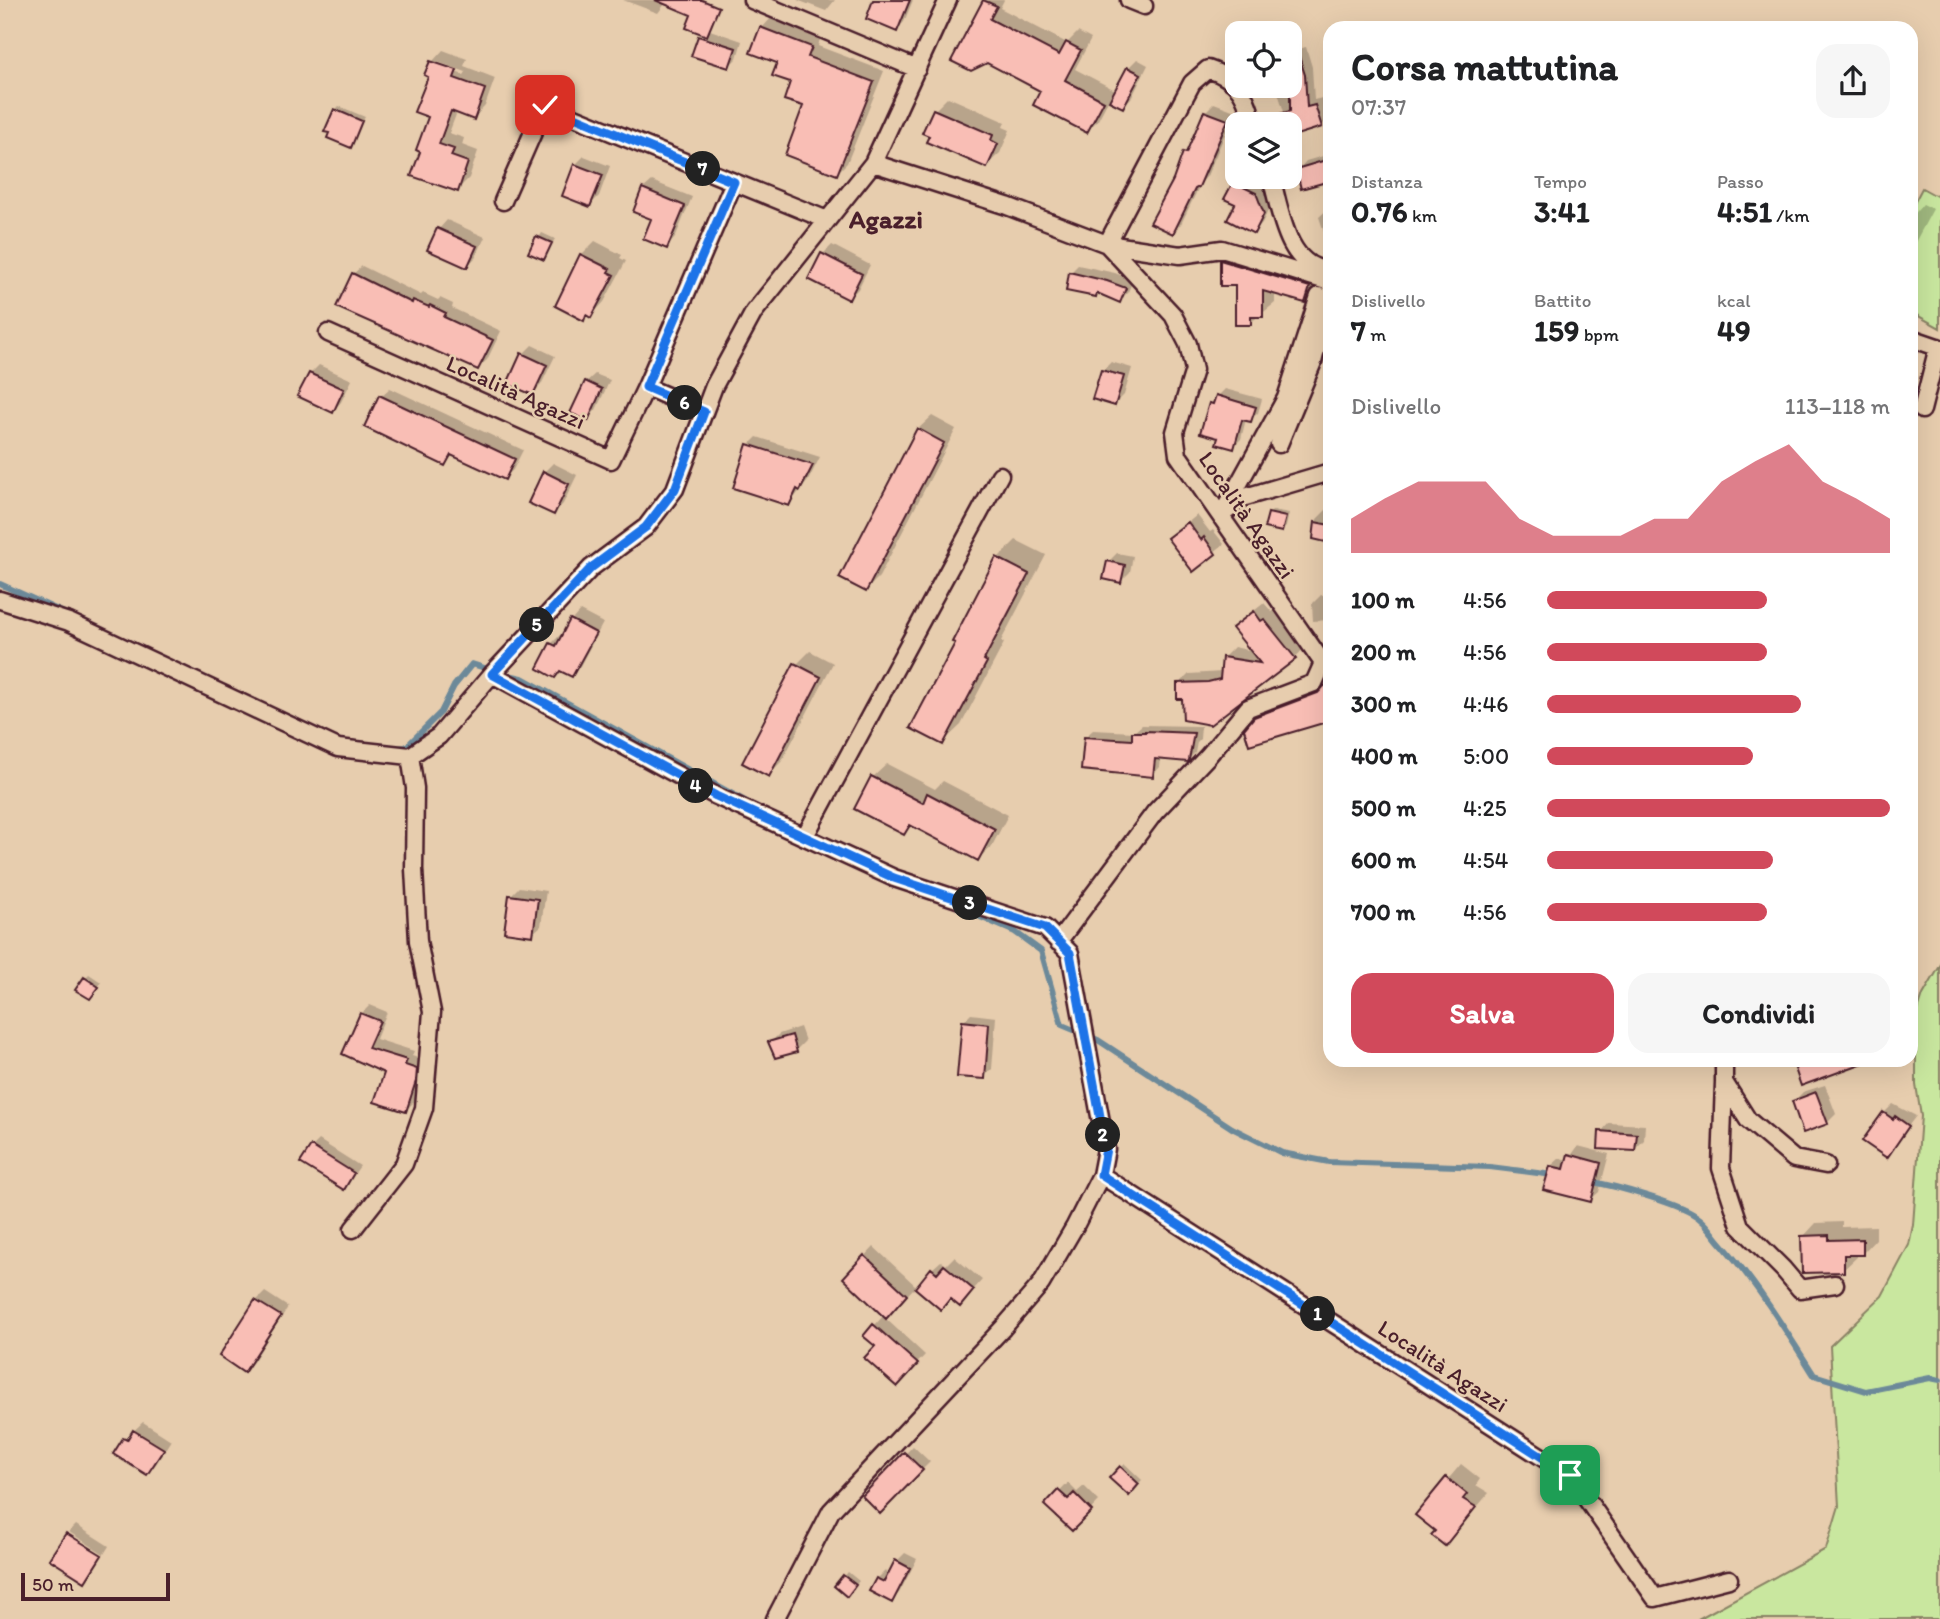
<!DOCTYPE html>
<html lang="it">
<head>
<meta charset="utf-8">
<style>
	:root { --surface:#fff; --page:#f6f6f6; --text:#202124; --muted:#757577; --accent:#d1495b }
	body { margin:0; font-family:Itim,sans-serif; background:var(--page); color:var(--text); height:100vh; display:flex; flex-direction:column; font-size:26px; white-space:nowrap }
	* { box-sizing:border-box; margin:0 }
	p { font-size:23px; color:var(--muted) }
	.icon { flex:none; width:38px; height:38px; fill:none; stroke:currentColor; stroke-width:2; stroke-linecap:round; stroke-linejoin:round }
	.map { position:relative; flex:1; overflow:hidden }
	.sheet { position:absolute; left:1323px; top:21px; width:595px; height:1046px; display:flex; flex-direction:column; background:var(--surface); border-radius:21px; box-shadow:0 7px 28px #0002 }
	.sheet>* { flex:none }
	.fabs { position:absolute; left:1225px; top:21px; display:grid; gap:14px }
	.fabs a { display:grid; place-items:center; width:77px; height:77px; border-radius:14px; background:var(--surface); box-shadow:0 7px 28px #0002; font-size:35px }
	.scale { position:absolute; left:21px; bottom:18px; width:149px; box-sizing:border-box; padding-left:7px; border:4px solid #4a1f2b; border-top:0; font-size:19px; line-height:24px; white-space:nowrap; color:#4a1f2b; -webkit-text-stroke:5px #e7cdae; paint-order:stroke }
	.pin { position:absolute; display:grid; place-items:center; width:60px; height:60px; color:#fff; margin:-30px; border-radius:14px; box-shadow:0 4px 10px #0006 }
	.km { position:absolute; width:35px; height:35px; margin:-18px; border-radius:50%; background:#222; color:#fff; font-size:19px; line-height:35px; text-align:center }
	.round { display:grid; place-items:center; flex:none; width:74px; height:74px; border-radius:21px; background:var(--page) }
	.summary { display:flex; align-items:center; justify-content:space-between; height:119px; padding:0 28px }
	h1 { font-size:38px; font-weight:800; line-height:52px }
	.stats { display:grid; grid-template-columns:repeat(3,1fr); gap:10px; height:119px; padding:7px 28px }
	.stats div { display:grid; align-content:center }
	.stats b { font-size:30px; font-weight:800 }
	.stats small { font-size:19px; font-weight:400 }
	.stats p { font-size:19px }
	.chart { height:196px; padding:14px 28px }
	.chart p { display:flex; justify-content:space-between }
	.chart svg { width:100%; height:126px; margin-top:7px; fill:var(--accent); opacity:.7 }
	.primary-button { display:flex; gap:14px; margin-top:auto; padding:14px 28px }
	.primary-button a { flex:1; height:80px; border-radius:21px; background:var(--accent); color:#fff; font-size:28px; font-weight:800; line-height:80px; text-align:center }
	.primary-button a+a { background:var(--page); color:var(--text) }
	ul { padding:0 28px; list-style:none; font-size:23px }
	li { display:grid; grid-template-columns:112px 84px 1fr; align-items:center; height:52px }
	li i { height:18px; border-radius:9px; background:var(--accent) }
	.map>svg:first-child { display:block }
</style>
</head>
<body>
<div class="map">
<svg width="1940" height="1619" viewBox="0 0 1940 1619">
	<rect width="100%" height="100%" fill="#e7cdae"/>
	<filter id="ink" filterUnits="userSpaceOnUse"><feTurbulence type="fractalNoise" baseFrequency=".0143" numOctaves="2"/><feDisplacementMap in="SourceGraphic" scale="14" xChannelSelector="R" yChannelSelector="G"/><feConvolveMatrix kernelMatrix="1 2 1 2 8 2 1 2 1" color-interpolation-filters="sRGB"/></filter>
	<g filter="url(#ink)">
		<path fill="#c9e79f" stroke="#8a8365" stroke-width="2" d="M1922,188L1940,198V328L1911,312V209Z
			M1940,966V1619H1698L1826,1549L1839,1506L1830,1346L1882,1296L1909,1245L1913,1225L1921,1116L1916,1085V1017L1923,995Z"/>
		<path fill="#0003" fill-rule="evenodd" d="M623,0H668L658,13Z
			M797,0H835L826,11Z
			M869,0H913L904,22L896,30L874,2Z
			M985,0H1004L1000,8L1067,43L1078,32L1091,39L1075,69L1117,91L1128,68L1137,59L1148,65L1132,97L1123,106L1109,99L1098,120L1087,131L1043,91L987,62L953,60Z
			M772,17L821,36L818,46L884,71L847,163L837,173L806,105L762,28Z
			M707,29L742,41L737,58L729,66L700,37Z
			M1306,47L1312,67L1314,100L1322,98L1329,118L1321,126L1290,136V124H1285L1282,115L1284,112L1276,86H1290V51Z
			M443,50L467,59L464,66L495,78L485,106L474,118L457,112L449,133L464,138L462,145L478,151L469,178L457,190L414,175L430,116L432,62ZM438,62L466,72L464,75L438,66Z
			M948,97L1005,122L1003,127L1010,130L1000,153L986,166L935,110Z
			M1214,103L1235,111L1207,176L1201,183L1181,224L1172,232L1175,180L1205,112Z
			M339,106L365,117L350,146L331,132L335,110Z
			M1330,154V179L1303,187L1298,170L1306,161Z
			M584,156L610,166L599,196L590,205L575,165Z
			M1240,177H1247L1264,185L1271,205L1262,223L1254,231L1237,203L1234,183Z
			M652,181L692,197L675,238L667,247L643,189Z
			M1923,204L1933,209L1911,250V218Z
			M1330,207V233L1325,235L1319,217Z
			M447,220L485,237L476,257L467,266L429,249L439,229Z
			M542,233L555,239L543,258L530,252Z
			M595,241L622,255L620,258L626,261L604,302L591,316L588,314L583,319L581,255Z
			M832,245L870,265L858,289L849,298L811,278L823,254Z
			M1234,248L1321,274L1318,289L1305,301L1275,293V303L1250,323L1237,285L1222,261Z
			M1078,265L1115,273L1133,280L1128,292L1120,300L1099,292L1096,295L1070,273Z
			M362,266L421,295L423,293L438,300L440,298L453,304L452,308L501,331L487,360L478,368L353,274Z
			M532,345L555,356L541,385L533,393L523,354Z
			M1111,362L1132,368L1124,395L1115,404L1102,371Z
			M319,365L352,380L341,402L333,411L310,374Z
			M595,374L610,380L596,410L587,419L586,382Z
			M390,388L523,450L513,470L504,478L454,454L445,464L381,396Z
			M1225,389L1262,399L1258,413L1250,420L1246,419L1241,439L1233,447L1220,437L1210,404Z
			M932,416L956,429L879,577L866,590L918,429Z
			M757,437L820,457L808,481L789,504L749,445Z
			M553,463L577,475L563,504L554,513L544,472Z
			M1273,510L1289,513L1286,527L1282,530L1269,514Z
			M1326,510L1330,511V541L1315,538L1317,519Z
			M1197,515L1210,532L1213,530L1224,544L1193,569L1169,538Z
			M1016,540L1046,555L1001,641L1004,643L961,725L942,743L957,642L998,558Z
			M1117,553L1133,556L1130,572L1121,581L1108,562Z
			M1321,595L1330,596V620L1313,621L1312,604Z
			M1264,603L1272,612L1275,610L1304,648L1295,658L1183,697L1179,684L1189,674L1222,672L1224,657L1234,647L1252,651L1245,618Z
			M580,611L603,623L580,666L571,675L562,670L555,676L551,644L560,635L563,636L572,620Z
			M810,651L833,663L782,761L769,774L796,665Z
			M1330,683V720L1256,718L1265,708Z
			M1142,725L1201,726L1200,739L1197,742L1195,753L1187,760L1161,758L1160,767L1153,775L1085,737L1093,730L1134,732Z
			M887,764L935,789L943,781L1008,815L992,846L978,859L913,825L904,833L873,777Z
			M519,887L546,891L541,926L532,934L510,896Z
			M89,974L101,982L94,993L85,978Z
			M370,1005L387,1012L376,1039L414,1051L412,1056L424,1060L423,1072L414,1102L406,1110L386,1072L344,1053L361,1014Z
			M971,1014L996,1017L992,1069L984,1077L963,1022Z
			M800,1027L805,1041L796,1050L770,1043L779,1034Z
			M1825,1085L1836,1114L1827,1123L1794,1101L1803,1092Z
			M1893,1104L1916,1116L1886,1155L1884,1113Z
			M1609,1123L1645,1125L1644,1140L1635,1149L1601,1132Z
			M319,1140L360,1166L344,1188L312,1147Z
			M1578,1146L1609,1154L1599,1192L1590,1200L1551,1166L1560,1158L1568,1160Z
			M1842,1222V1227L1876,1226V1239L1863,1253H1857V1257L1843,1270L1803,1237L1816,1223Z
			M874,1247L916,1286L885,1318L925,1355L905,1376L878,1346L865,1336L884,1315L845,1278Z
			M954,1257L982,1280L960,1305L932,1269L941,1261L946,1265Z
			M265,1292L288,1307L253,1362L244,1371L221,1355L256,1301Z
			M143,1422L171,1440L156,1464L147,1473L125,1439Z
			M913,1446L930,1462L880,1512L864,1496Z
			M1125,1464L1142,1480L1129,1494L1111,1477Z
			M1461,1464L1480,1479L1476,1485L1489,1493L1445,1544L1437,1531L1418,1515Z
			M1068,1483L1077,1492L1084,1486L1099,1501L1072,1529L1047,1505Z
			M76,1525L109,1546L104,1554L69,1532Z
			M905,1553L917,1559L899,1593L891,1601L877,1579L885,1571L890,1573L897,1561Z
			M848,1572L859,1581L851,1591L836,1586Z"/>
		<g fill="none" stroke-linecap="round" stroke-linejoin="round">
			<path stroke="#6c8999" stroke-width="6" d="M0,584L62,612
				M504,674L522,678L754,806
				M396,748L406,747L441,712L454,686L472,664L494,671
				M955,906L1015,932L1041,951L1062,1025L1098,1040L1232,1128L1282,1153L1329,1162L1490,1167L1553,1175
				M1588,1181C1611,1185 1684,1204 1700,1219C1708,1225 1714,1235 1721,1243C1757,1284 1785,1329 1814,1375L1866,1391L1930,1378L1940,1380"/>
		</g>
		<path fill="#f9beb5" stroke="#4a1f2b" stroke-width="2" d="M655,0H702L719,7L707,36L686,28L691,15Z
			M873,0H910L897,32L866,19Z
			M983,0L997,6L990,19L1059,55L1066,42L1081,50L1065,80L1104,101L1087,133L1033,105L1040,91L987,63L971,71L951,61Z
			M760,27L812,47L808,57L874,82L837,175L785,155L803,106L784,100L790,82L772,76L777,63L750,53Z
			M698,36L736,48L729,68L691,56Z
			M1293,38L1305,75L1307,107L1315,105L1322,127L1290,137V124H1264L1263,119L1290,111V39Z
			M430,61L457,70L454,78L485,89L474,120L451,111L439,144L454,149L451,156L468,162L458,192L411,176L420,152L416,150L428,117L414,112L428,77L424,75Z
			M1127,67L1141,74L1123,108L1109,101Z
			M334,109L362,121L351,148L327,138L329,133L324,132Z
			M933,109L993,135L991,140L998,144L987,168L926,142L929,136L922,133Z
			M1204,111L1228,120L1199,187L1195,189L1173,234L1150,223L1173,180L1183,152L1186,153Z
			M1326,160L1330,181L1301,189L1296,169Z
			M574,164L603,175L590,207L562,196Z
			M1233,182L1256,193L1264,214L1254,234L1227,220L1235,204L1224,199Z
			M642,188L685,206L667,249L643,239L651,219L633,212Z
			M437,228L477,246L467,268L427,250Z
			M536,236L552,243L544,260L528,253Z
			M821,253L862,274L849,300L808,279Z
			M580,254L610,269L608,272L614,275L591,318L586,315L584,321L555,306Z
			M1220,260L1310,287L1305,303L1263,291V317H1251V325H1235V286H1220Z
			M1069,272L1107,281L1126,288L1120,303L1097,293L1096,297L1066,291Z
			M352,273L412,303L413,300L429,307L430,305L446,313L444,317L493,340L478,370L336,307Z
			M521,353L547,365L533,395L507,384Z
			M1101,370L1124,376L1115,406L1092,399Z
			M309,373L344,389L333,413L297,396Z
			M585,381L602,389L588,421L570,413Z
			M379,395L515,459L505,480L451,455L445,466L364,427Z
			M1216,395L1256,407L1251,422L1242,420L1234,449L1216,444L1218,438L1200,433L1209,403L1213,404Z
			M917,428L944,443L866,592L839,578Z
			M747,444L813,465L800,491L797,489L789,506L733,488Z
			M543,471L569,484L554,515L528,503Z
			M1268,513L1286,517L1282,532L1264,528Z
			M1188,522L1201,540L1204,537L1216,554L1193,572L1167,538Z
			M1315,522L1330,525V543L1313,539Z
			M996,557L1029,574L984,660L987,662L943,745L910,728L955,643L952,642Z
			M1107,561L1125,565L1121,583L1103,579Z
			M1254,611L1261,621L1264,619L1296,659L1210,725L1183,720L1182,699H1177V683L1208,682L1220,679L1222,657L1260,663L1232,628Z
			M570,619L596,633L572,677L560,671L555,678L537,668L550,643L556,646Z
			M794,663L821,677L769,777L742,763Z
			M1330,684V721L1249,745L1244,729L1254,717L1318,693L1324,686Z
			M1145,731L1194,733L1189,760L1188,762L1155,759L1153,777L1081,770L1084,737L1132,740V732H1145Z
			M871,776L923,803L927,793L995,829L978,861L910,825L904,835L854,809Z
			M509,895L538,899L533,936L504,932Z
			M84,977L99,987L90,999L75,990Z
			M360,1013L380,1021L368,1048L407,1060L405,1065L417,1069L416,1081L406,1112L374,1102L384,1073L342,1054Z
			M962,1021L989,1024L985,1079L957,1077Z
			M792,1035L797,1052L775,1058L768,1042Z
			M1792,1060H1866V1062L1801,1086Z
			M1816,1092L1828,1124L1803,1133L1792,1101Z
			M1883,1112L1893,1119L1895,1116L1909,1126L1887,1158L1862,1141Z
			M1599,1131L1637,1134L1635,1151L1598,1149Z
			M311,1146L354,1173L344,1190L300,1163Z
			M1568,1154L1601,1163L1591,1202L1543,1190L1550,1166L1564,1169Z
			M1829,1235V1240L1863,1239V1255H1844V1272L1802,1273L1801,1236Z
			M864,1255L907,1295L886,1319L843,1278Z
			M944,1265L974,1290L960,1307L950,1299L941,1310L915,1288L931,1268L937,1273Z
			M255,1300L281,1316L244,1373L219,1356Z
			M873,1324L918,1364L897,1387L864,1358L875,1346L863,1336Z
			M133,1430L164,1449L147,1475L113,1454L123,1438L127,1440Z
			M904,1452L923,1470L880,1514L862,1496Z
			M1120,1466L1139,1484L1129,1496L1109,1478Z
			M1446,1477L1467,1494L1463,1499L1476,1507L1445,1546L1431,1535L1435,1531L1415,1515Z
			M1058,1490L1068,1499L1074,1493L1092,1511L1072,1531L1044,1505Z
			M66,1533L102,1555L85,1582L49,1559Z
			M895,1560L910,1568L892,1603L869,1591L876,1578L884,1582Z
			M843,1575L856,1585L847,1597L834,1586Z"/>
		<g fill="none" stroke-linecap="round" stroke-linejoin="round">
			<g stroke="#4a1f2b" stroke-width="21">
				<path id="minor" d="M752,0L917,69
					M1129,0L1144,6
					M1254,124C1245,94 1240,80 1208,69L1192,83L1107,244L1180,255L1222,249L1330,282
					M873,163L1007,206L1107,244L1173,315L1188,344L1194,370L1175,432L1178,455L1323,663
					M1271,177C1280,208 1286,266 1326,270
					M503,201L545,105L827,220
					M328,333L611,460L646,387L704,412
					M1911,338L1940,348
					M646,387L734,182
					M1922,410L1938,347
					M1279,444L1313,362L1330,294
					M1228,510L1242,498L1330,472
					M1221,516L1286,398L1319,296
					M0,600L69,622L338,748L410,756L439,736L492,674L591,568L646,527L675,489L714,386L754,312L873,163L948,0
					M492,674L716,796L894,878L1045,928L1070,953L1106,1149L1101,1175L1075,1226L1041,1284L1003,1328L831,1511L775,1619
					M805,836L1000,475
					M1058,942L1155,812L1208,756L1248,708L1314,683L1323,663L1330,662
					M1724,1060V1082L1748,1120L1794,1159L1826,1165
					M1724,1082L1721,1168L1740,1226L1783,1269L1800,1289L1835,1284
					M1101,1175L1570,1475L1655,1598L1729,1579
					M353,1229L404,1164L424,1108L432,1012L418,941L414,869L415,788L410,756"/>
			</g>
			<use href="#minor" stroke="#e7cdae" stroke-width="16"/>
		</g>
	</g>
	<g fill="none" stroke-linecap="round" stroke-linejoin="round" filter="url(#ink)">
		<g stroke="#fff" stroke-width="14">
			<path id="route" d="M545,105L734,182L646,387L704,412L675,489L646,527L591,568L492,674L716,796L894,878L1045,928L1070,953L1106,1149L1101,1175L1570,1475"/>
		</g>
		<use href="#route" stroke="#1a73e8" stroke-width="9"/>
	</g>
	<g text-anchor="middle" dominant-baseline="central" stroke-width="5" stroke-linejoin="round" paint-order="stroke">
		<g font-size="23" fill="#4a1f2b" stroke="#e7cdae">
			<text transform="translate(516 392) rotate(24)">Località Agazzi</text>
			<text transform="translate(1247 515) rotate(55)">Località Agazzi</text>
			<text transform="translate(1443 1366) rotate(33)">Località Agazzi</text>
		</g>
		<g font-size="26" font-weight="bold" fill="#4a1f2b" stroke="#e7cdae">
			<text x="886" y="219">Agazzi</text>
		</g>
	</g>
</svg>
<div class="fabs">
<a><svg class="icon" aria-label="locate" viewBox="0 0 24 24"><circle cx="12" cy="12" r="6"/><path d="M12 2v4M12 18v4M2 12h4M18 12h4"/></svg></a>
<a><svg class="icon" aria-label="layers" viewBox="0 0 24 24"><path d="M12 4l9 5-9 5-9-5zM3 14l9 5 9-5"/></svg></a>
</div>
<div class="scale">50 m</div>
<div class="pin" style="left:1570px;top:1475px;background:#1e9e55"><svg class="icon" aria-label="arrive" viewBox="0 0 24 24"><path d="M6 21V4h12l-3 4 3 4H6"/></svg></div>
<div class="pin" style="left:545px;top:105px;background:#d93025"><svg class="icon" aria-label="check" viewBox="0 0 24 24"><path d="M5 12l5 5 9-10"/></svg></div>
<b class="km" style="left:1318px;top:1314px">1</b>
<b class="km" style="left:1103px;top:1135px">2</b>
<b class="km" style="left:970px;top:903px">3</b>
<b class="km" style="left:696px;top:786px">4</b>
<b class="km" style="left:537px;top:625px">5</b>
<b class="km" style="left:685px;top:403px">6</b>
<b class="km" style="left:703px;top:169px">7</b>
<section class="sheet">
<div class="summary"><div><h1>Corsa mattutina</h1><p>07:37</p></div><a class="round"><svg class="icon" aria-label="share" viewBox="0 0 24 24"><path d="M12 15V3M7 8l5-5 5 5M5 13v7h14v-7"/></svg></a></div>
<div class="stats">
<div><p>Distanza</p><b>0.76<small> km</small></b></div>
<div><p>Tempo</p><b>3:41</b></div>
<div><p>Passo</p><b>4:51<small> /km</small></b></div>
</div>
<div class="stats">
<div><p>Dislivello</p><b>7<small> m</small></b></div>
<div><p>Battito</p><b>159<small> bpm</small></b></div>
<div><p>kcal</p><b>49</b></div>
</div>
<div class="chart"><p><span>Dislivello</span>113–118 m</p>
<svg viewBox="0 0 160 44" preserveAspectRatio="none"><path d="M0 44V32L10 25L20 19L30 19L40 19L50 32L60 38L70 38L80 38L90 32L100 32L110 19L120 12L130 6L140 19L150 25L160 32V44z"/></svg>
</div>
<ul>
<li><b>100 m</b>4:56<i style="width:64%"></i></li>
<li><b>200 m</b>4:56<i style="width:64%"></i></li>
<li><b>300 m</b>4:46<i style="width:74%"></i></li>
<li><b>400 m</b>5:00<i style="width:60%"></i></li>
<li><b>500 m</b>4:25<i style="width:100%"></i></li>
<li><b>600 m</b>4:54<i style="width:66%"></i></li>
<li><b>700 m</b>4:56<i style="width:64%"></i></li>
</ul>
<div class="primary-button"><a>Salva</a><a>Condividi</a></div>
</section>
</div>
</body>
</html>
